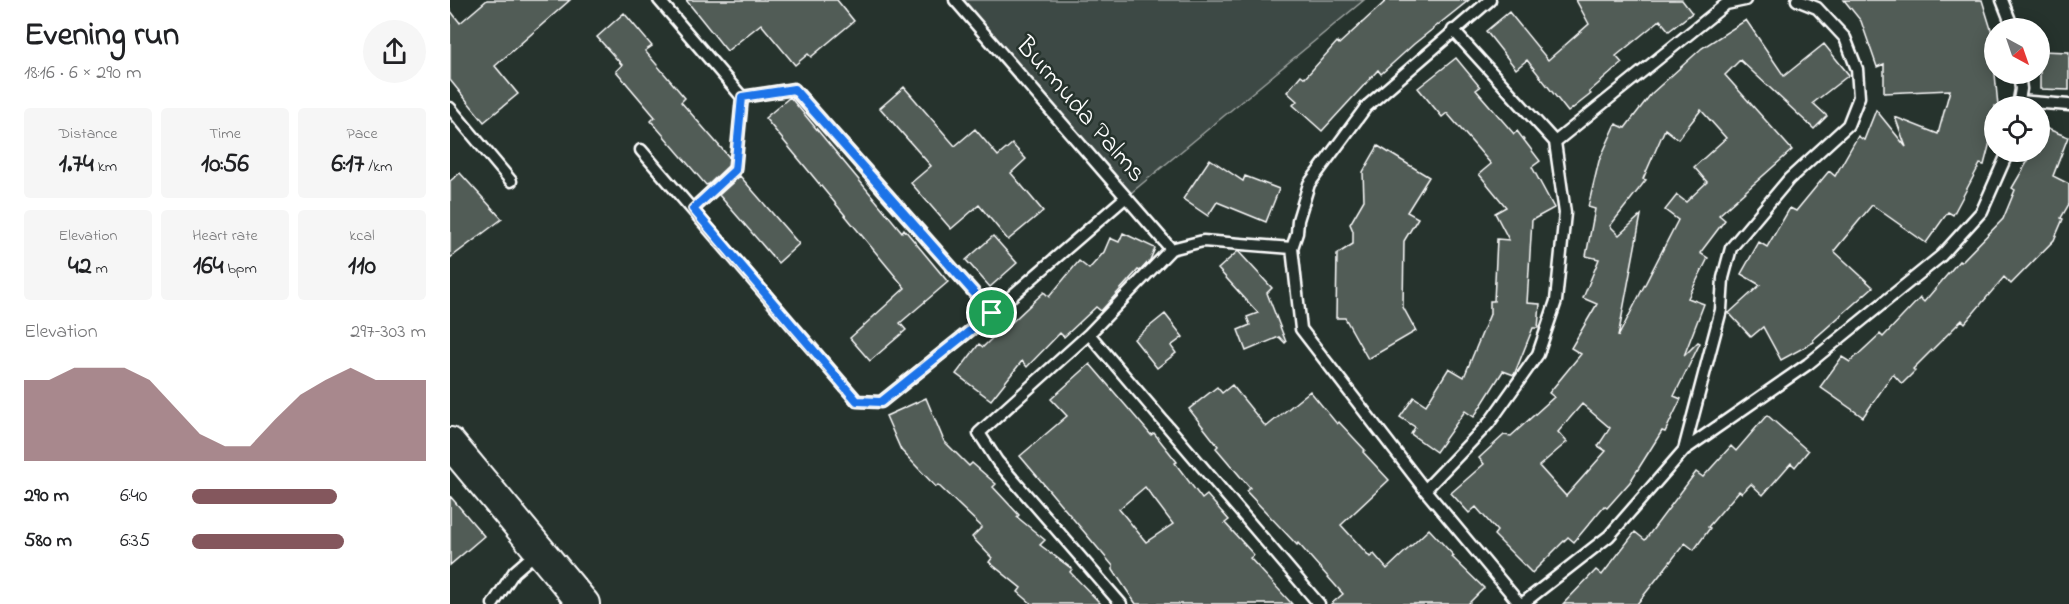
<!DOCTYPE html>
<html lang="en">
<head>
<meta charset="utf-8">
<style>
	:root { --surface:#fff; --page:#f6f6f6; --text:#202124; --muted:#757577; --accent:#84575d }
	body { margin:0; font-family:"Indie Flower",sans-serif; background:var(--page); color:var(--text); height:100vh; display:flex; flex-direction:column; font-size:22px; white-space:nowrap }
	* { box-sizing:border-box; margin:0 }
	p { font-size:20px; color:var(--muted) }
	.icon { flex:none; width:33px; height:33px; fill:none; stroke:currentColor; stroke-width:2; stroke-linecap:round; stroke-linejoin:round }
	.map { position:relative; flex:1; overflow:hidden }
	.side { display:flex; flex-direction:column; background:var(--surface); width:450px }
	.side>* { flex:none }
	.needle { width:39px; rotate:140deg }
	.fabs { position:absolute; left:1534px; top:18px; display:grid; gap:12px }
	.fabs a { display:grid; place-items:center; width:66px; height:66px; border-radius:50%; background:var(--surface); box-shadow:0 3px 15px #0003; font-size:30px }
	.pin { position:absolute; display:grid; place-items:center; width:51px; height:51px; color:#fff; margin:-26px; border:3px solid #fff; border-radius:50%; box-shadow:0 2px 6px #0007 }
	.round { display:grid; place-items:center; flex:none; width:63px; height:63px; border-radius:32px; background:var(--page) }
	.summary { display:flex; align-items:center; justify-content:space-between; height:102px; padding:0 24px }
	h1 { font-size:33px; font-weight:700; line-height:45px }
	.figures { display:grid; grid-template-columns:repeat(3,1fr); gap:9px; height:102px; padding:6px 24px }
	.figures div { display:grid; align-content:center; border-radius:6px; background:var(--page); text-align:center }
	.figures b { font-size:26px; font-weight:700 }
	.figures small { font-size:16px; font-weight:400 }
	.figures p { font-size:16px }
	.chart { height:168px; padding:12px 24px }
	.chart p { display:flex; justify-content:space-between }
	.chart svg { width:100%; height:108px; margin-top:6px; fill:var(--accent); opacity:.7 }
	ul { padding:0 24px; list-style:none; font-size:20px }
	li { display:grid; grid-template-columns:96px 72px 1fr; align-items:center; height:45px }
	li i { height:15px; border-radius:8px; background:var(--accent) }
	main { display:flex; flex:1; min-height:0 }
	.map>svg:first-child { display:block }
</style>
</head>
<body>
<main>
<section class="side">
<div class="summary"><div><h1>Evening run</h1><p>18:16 · 6 × 290 m</p></div><a class="round"><svg class="icon" aria-label="share" viewBox="0 0 24 24"><path d="M12 15V3M7 8l5-5 5 5M5 13v7h14v-7"/></svg></a></div>
<div class="figures">
<div><p>Distance</p><b>1.74<small> km</small></b></div>
<div><p>Time</p><b>10:56</b></div>
<div><p>Pace</p><b>6:17<small> /km</small></b></div>
</div>
<div class="figures">
<div><p>Elevation</p><b>42<small> m</small></b></div>
<div><p>Heart rate</p><b>164<small> bpm</small></b></div>
<div><p>kcal</p><b>110</b></div>
</div>
<div class="chart"><p><span>Elevation</span>297–303 m</p>
<svg viewBox="0 0 160 44" preserveAspectRatio="none"><path d="M0 44V11L10 11L20 6L30 6L40 6L50 11L60 22L70 33L80 38L90 38L100 27L110 17L120 11L130 6L140 11L150 11L160 11V44z"/></svg>
</div>
<ul>
<li><b>290 m</b>6:40<i style="width:62%"></i></li>
<li><b>580 m</b>6:35<i style="width:65%"></i></li>
</ul>
</section>
<div class="map">
<svg width="1619" height="604" viewBox="0 0 1619 604">
	<rect width="100%" height="100%" fill="#26332d"/>
	<filter id="ink" filterUnits="userSpaceOnUse"><feTurbulence type="fractalNoise" baseFrequency=".0167" numOctaves="2"/><feDisplacementMap in="SourceGraphic" scale="12" xChannelSelector="R" yChannelSelector="G"/><feConvolveMatrix kernelMatrix="1 2 1 2 8 2 1 2 1" color-interpolation-filters="sRGB"/></filter>
	<g filter="url(#ink)">
		<path fill="#3e4944" stroke="#9ea4a2" stroke-width="1.5" d="M505,0H914L676,197Z"/>
		<path fill="#515c57" stroke="#fff" stroke-width="1.5" fill-rule="evenodd" d="M37,0H120L45,66L68,94L34,122L0,80V10L10,23Z
			M236,0H387L404,21L361,57L358,54L345,65L311,24L277,51Z
			M937,0H1019L964,44L931,74L928,70L872,131L843,105L847,101L837,92L851,75L855,78L887,42L889,44Z
			M1126,0H1232L1242,13L1219,31L1210,20L1166,56L1172,63L1139,92L1141,94L1118,112L1077,60L1066,69L1036,31L1059,12L1098,60L1139,24Z
			M1394,0H1532L1545,42V74L1548,106H1545V123L1534,165L1530,164L1503,215L1498,212L1476,243L1422,205L1384,251L1423,287L1363,340L1364,342L1331,360L1313,327L1301,337L1279,313L1310,285L1291,274L1309,242L1317,247L1340,208L1346,211L1379,171L1385,176L1408,136L1414,140L1426,110L1456,147L1445,117L1488,134L1500,90L1434,93V64L1427,67L1411,21Z
			M174,13L202,46L195,51L235,98L231,102L279,157L278,166L259,184L256,185L201,121L205,117L166,71L172,65L147,37Z
			M1296,20L1334,76L1374,44L1399,75L1363,103L1377,116L1364,129L1290,60L1275,75L1342,150L1269,215L1275,220L1250,253L1258,258L1238,298L1254,304L1234,356L1248,342L1250,343L1224,396L1231,399L1215,432L1212,431L1180,482L1157,508L1154,506L1124,542L1118,537L1082,573L1044,535L1047,531L1026,507L1019,513L1001,493L1034,464L1029,458L1054,435L1061,436L1104,397L1099,393L1131,354L1121,348L1147,304L1133,298L1149,259L1136,256L1145,209L1138,207L1149,161L1166,124L1175,128L1201,94L1252,48ZM1251,110L1276,138L1244,167L1257,182L1236,202L1227,195L1215,210L1228,220L1168,337L1191,215L1169,235L1160,226L1196,180L1193,179L1215,129L1228,139ZM1132,404L1160,428L1148,446L1156,451L1116,496L1089,466L1117,442L1108,432Z
			M1590,51L1619,52V90L1590,89Z
			M1006,58L1030,87L1026,90L1064,134L1067,131L1090,161L1082,167L1104,208L1082,220L1077,303L1090,304L1088,328H1083L1064,375L1053,371L1024,417L1015,411L986,452L961,434L965,427L950,417L964,397L976,405L999,368L1014,377L1040,314V301H1044L1047,239L1059,240L1045,213L1056,207L1029,174L1041,164L997,113L992,117L968,88Z
			M454,87L505,146L525,129L548,156L562,144L576,159L561,173L593,211L558,240L529,205L501,229L461,183L481,166L430,108Z
			M340,97L452,232L454,229L498,282L450,323L456,330L420,361L400,338L455,288L315,118Z
			M1590,126L1618,137L1603,176L1619,184V204L1611,218L1613,219L1604,240L1561,284L1554,277L1515,323L1512,320L1463,369L1465,371L1452,384L1443,374L1413,417L1370,387L1392,357L1400,362L1430,334L1433,337L1470,298L1474,302L1509,261L1511,262L1553,219L1565,190L1562,188L1583,152H1590Z
			M928,146L979,177L957,212L968,218L954,241L953,307L966,331L918,359L895,318H886L887,254L903,244V231L900,224L914,200L913,172Z
			M760,159L793,181L795,176L829,189L816,222L767,202L758,216L733,199Z
			M10,173L52,219L0,258V181Z
			M290,176L349,244L328,263L269,195Z
			M673,233L705,248L700,260L690,271L688,270L651,311L646,307L614,337L610,333L577,367L572,361L541,400L506,374L529,344L533,347L559,322L561,323L594,292L599,297L629,261L639,269L654,252L660,238L669,242Z
			M543,236L567,263L540,287L516,260Z
			M788,251L822,288L817,293L836,342L835,343L829,337L796,351L788,330L800,325L797,317L808,313L768,269Z
			M715,314L733,337L721,346L726,353L707,368L684,339Z
			M640,364L701,435L704,433L727,462L725,463L752,499L757,495L779,520L775,523L804,555L800,558L842,604H686L663,570V566L570,456L617,416L601,399ZM695,487L723,524L696,542L669,509Z
			M782,385L816,427L860,391L887,424L889,422L915,450L913,452L939,480L891,525L920,557L924,554L937,569L979,529L1004,556L1002,557L1034,588L1018,604H881L893,594L848,543L847,545L796,491L800,488L766,448L768,446L739,409L767,387L772,393Z
			M476,398L494,441L519,466L522,463L546,484L543,487L569,515L567,517L595,540L590,545L622,569L620,572L651,604H582L568,592L571,588L539,562L542,558L522,537L532,527L488,485L486,487L451,450L436,416Z
			M1317,415L1358,451L1345,467L1341,463L1313,495L1301,484L1292,493L1289,491L1258,527L1260,528L1244,550L1235,543L1187,604H1113L1146,570L1152,575L1185,532L1195,540L1246,472L1253,477L1281,446L1286,451Z
			M0,496L34,536L0,565Z"/>
		<g fill="none" stroke-linecap="round" stroke-linejoin="round">
			<g stroke="#fff" stroke-width="15">
				<path id="service" d="M209,0L292,97L285,170L243,209
					M505,0L721,249
					M1040,0L916,107L859,184L848,220L847,233L842,248L851,329L975,490L1070,604
					M1552,0L1563,28
					M1003,30L1105,142
					M292,97L344,89L542,313
					M1569,101L1619,105
					M1568,106L1571,89L1569,74
					M0,108L61,181
					M191,150L407,401L431,402L542,313L676,197
					M639,334L869,604
					M1234,450L1358,364L1491,256L1532,211L1558,152
					M975,490L1039,423L1088,354L1106,301L1115,213L1105,142L1276,4L1295,0
					M43,604L64,572L87,552
					M671,604L547,461L529,433L639,334L721,249L753,241L842,248
					M1072,604L1159,536L1234,450L1271,310L1273,278L1281,248L1339,179L1398,125L1409,97L1407,69L1395,38L1367,8L1347,0"/>
			</g>
			<g stroke="#fff" stroke-width="34">
				<path id="secondary" d="M0,443L134,604"/>
			</g>
			<use href="#service" stroke="#26332d" stroke-width="10"/>
			<use href="#secondary" stroke="#26332d" stroke-width="30"/>
		</g>
	</g>
	<g fill="none" stroke-linecap="round" stroke-linejoin="round" filter="url(#ink)">
		<g stroke="#fff" stroke-width="12">
			<path id="route" d="M344,89L542,313L431,402L407,401L243,209L285,170L292,97Z"/>
		</g>
		<use href="#route" stroke="#1a73e8" stroke-width="8"/>
	</g>
	<g text-anchor="middle" dominant-baseline="central" stroke-width="5" stroke-linejoin="round" paint-order="stroke">
		<g font-size="27" fill="#fff" stroke="#26332d">
			<text transform="translate(630 110) rotate(49)">Burmuda Palms</text>
		</g>
	</g>
</svg>
<div class="fabs">
<a><svg class="needle" viewBox="-14 -14 28 28"><path d="M0-13l5 13h-10z" fill="#e53935"/><path d="M0 13l5-13h-10z" fill="#757577"/></svg></a>
<a><svg class="icon" aria-label="locate" viewBox="0 0 24 24"><circle cx="12" cy="12" r="6"/><path d="M12 2v4M12 18v4M2 12h4M18 12h4"/></svg></a>
</div>
<div class="pin" style="left:542px;top:313px;background:#1e9e55"><svg class="icon" aria-label="arrive" viewBox="0 0 24 24"><path d="M6 21V4h12l-3 4 3 4H6"/></svg></div>
</div>
</main>
</body>
</html>
